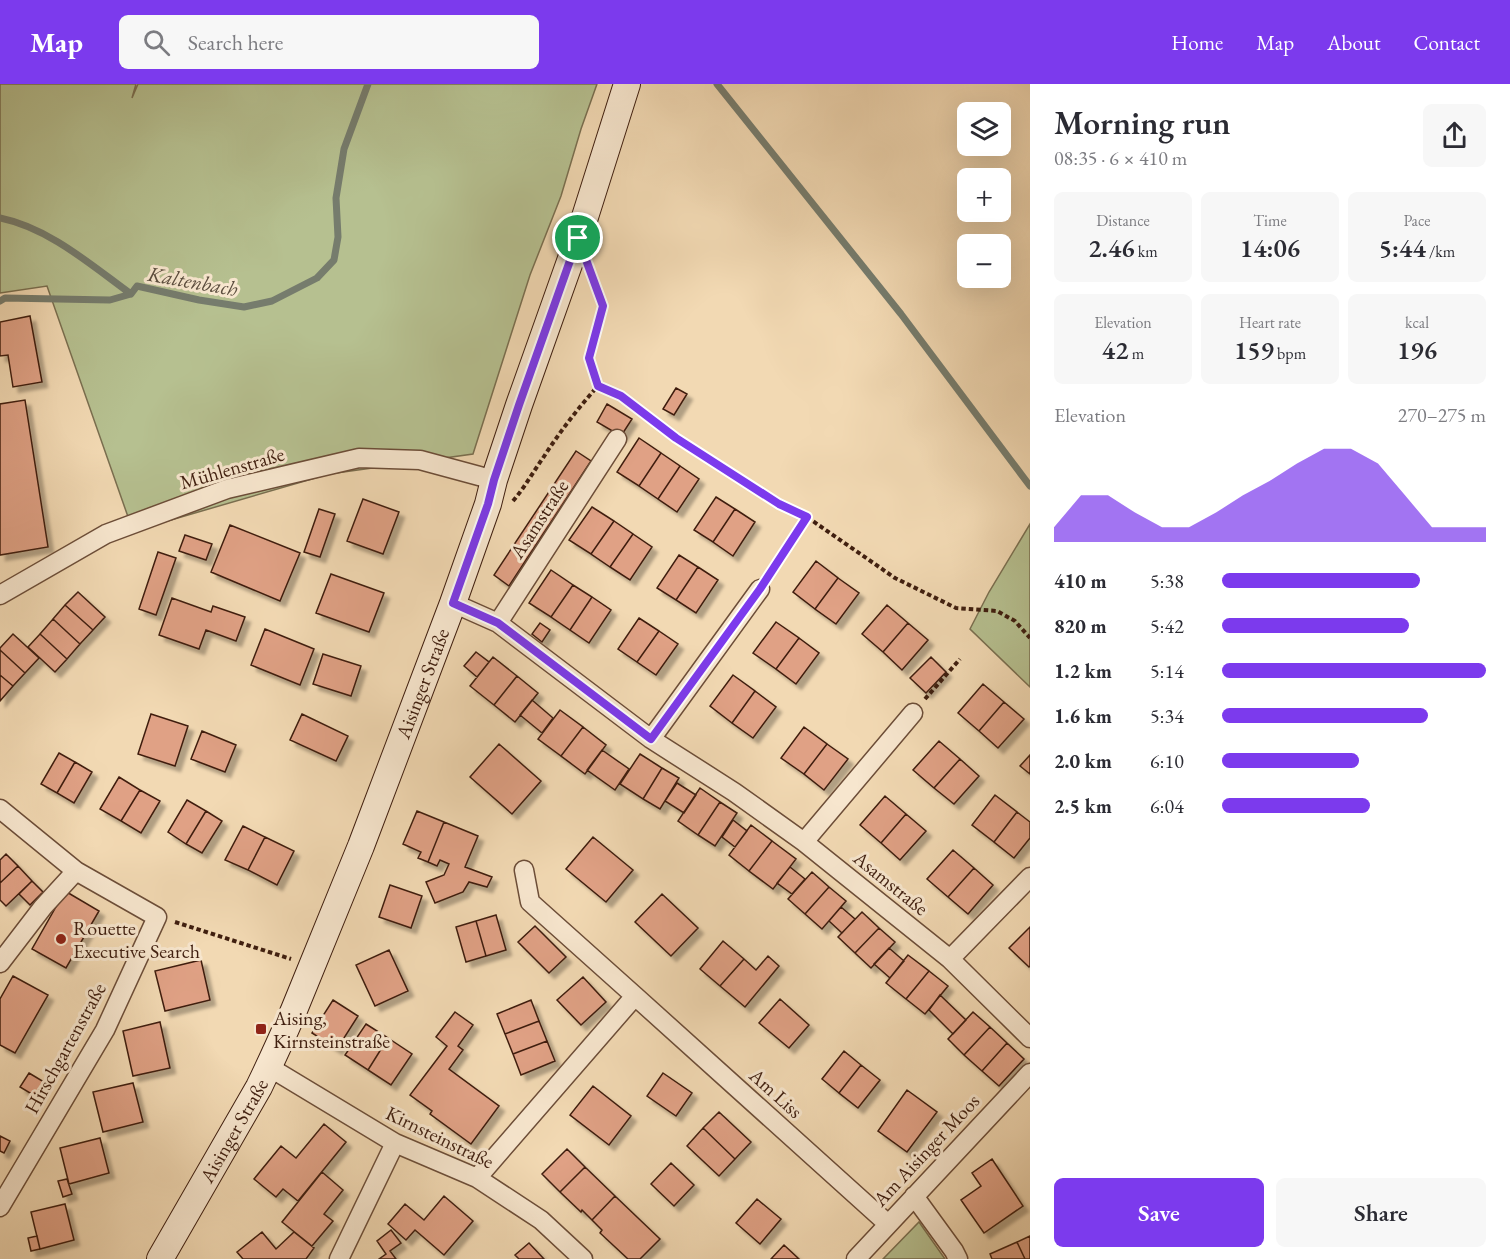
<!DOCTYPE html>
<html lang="en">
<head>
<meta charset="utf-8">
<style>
	:root { --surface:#fff; --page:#f7f7f7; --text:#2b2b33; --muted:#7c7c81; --accent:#7c3aed }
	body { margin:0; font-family:"EB Garamond",serif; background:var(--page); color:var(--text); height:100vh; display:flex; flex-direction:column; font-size:22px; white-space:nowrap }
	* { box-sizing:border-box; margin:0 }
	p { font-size:20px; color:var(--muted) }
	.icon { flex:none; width:33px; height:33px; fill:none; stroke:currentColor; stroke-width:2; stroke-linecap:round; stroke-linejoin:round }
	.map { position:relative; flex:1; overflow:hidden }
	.details { display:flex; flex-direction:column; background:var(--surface); width:480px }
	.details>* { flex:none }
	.controls { position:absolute; left:957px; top:18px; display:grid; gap:12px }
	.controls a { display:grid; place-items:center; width:54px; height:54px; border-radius:9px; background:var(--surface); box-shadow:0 6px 24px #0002; font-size:30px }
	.pin { position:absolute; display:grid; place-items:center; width:51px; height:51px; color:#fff; margin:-26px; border:3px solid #fff; border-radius:50%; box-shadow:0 2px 6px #0007 }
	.round { display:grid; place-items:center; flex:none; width:63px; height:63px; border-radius:9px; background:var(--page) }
	.summary { display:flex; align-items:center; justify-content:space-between; height:102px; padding:0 24px }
	h1 { font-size:33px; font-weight:600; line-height:45px }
	.stats { display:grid; grid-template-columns:repeat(3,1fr); gap:9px; height:102px; padding:6px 24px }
	.stats div { display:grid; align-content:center; border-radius:9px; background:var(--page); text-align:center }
	.stats b { font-size:26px; font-weight:600 }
	.stats small { font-size:16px; font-weight:400 }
	.stats p { font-size:16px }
	.chart { height:168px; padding:12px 24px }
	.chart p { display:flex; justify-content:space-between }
	.chart svg { width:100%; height:108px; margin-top:6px; fill:var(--accent); opacity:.7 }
	.cta { display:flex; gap:12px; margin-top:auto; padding:12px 24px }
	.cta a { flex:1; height:69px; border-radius:9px; background:var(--accent); color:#fff; font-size:24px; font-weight:600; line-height:69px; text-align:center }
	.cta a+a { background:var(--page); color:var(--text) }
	ul { padding:0 24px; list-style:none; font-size:20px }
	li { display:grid; grid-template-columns:96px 72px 1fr; align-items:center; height:45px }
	li i { height:15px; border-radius:8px; background:var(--accent) }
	header { display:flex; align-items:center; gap:36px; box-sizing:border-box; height:84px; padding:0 30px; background:var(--accent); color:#fff }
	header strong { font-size:28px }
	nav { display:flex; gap:33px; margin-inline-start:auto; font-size:21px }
	.search { width:420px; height:54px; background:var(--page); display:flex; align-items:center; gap:15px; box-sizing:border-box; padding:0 21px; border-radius:9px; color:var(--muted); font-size:22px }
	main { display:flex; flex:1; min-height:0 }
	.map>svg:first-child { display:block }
</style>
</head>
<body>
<header>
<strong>Map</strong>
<div class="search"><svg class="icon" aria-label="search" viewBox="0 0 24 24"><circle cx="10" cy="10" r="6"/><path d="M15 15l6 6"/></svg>Search here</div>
<nav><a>Home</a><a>Map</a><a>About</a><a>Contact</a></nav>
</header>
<main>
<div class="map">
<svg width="1030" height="1175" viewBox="0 0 1030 1175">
	<defs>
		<filter id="shadow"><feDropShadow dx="5.5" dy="5.5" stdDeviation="1.5" flood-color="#0004"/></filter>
	</defs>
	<rect width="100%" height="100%" fill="#f2d9b3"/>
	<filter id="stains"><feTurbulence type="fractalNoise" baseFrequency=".00333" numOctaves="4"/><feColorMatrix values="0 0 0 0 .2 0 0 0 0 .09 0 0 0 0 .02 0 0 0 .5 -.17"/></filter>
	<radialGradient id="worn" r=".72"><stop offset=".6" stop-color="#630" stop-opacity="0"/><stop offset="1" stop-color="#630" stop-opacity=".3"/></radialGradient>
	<path fill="#b6c090" stroke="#7a6f50" stroke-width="1.5" d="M0,0H136L132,14L138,0H597L581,45L561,112L530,191L473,370L329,390L133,447L47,202L0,209Z
		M1030,440V603L970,545L989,508Z
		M919,1138L945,1175H883Z"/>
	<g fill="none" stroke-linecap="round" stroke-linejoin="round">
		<path stroke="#767c6d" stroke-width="7" d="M717,0L901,230L1030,402
			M0,134C49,144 91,181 131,210
			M0,217L5,214L110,216L131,210L137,202L199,216L244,223L272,217L317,194L334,176L338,153L336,114L344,65L368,0"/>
	</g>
	<path fill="#e0a185" stroke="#3f1e0f" stroke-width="1.5" filter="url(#shadow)" d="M30,232L42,298L13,303L8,271L0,272V238Z
		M676,304L687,310L674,331L663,325Z
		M25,316L48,463L0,471V320Z
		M607,320L632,335L621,352L597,338Z
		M639,354L661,369L639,402L617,388Z
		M576,367L591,377L509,502L494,491Z
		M661,369L680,382L658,415L639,402Z
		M680,382L699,395L677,428L658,415Z
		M716,413L735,425L713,458L694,446Z
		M363,415L399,428L383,470L347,457Z
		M592,423L614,437L591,470L569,456Z
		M319,425L335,430L320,473L304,468Z
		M735,425L755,438L733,472L713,458Z
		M614,437L633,450L610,483L591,470Z
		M230,441L300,469L280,517L211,488Z
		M633,450L652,463L630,496L610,483Z
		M185,451L212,460L206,476L179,467Z
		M158,468L176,474L156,531L139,525Z
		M679,471L698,483L676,516L657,504Z
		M816,477L838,494L815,525L793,508Z
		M698,483L718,496L696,529L676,516Z
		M551,486L573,501L551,533L529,519Z
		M331,490L384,509L369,548L316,529Z
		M838,494L859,509L836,540L815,525Z
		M573,501L592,513L570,546L551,533Z
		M78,508L105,533L93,546L65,521Z
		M592,513L611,526L589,559L570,546Z
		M172,514L211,528L213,522L245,533L236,557L206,546L199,565L159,551Z
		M65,521L93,546L80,560L53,535Z
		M887,521L908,539L883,568L862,550Z
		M639,534L659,547L637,578L618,565Z
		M53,535L80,560L67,575L40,550Z
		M776,538L799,554L776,585L753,569Z
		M540,539L550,546L542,558L532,550Z
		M908,539L928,556L902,586L883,568Z
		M265,545L314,565L300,601L251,581Z
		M659,547L678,560L656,591L637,578Z
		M13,550L39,574L25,589L0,566V564Z
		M40,550L67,575L55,588L28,563Z
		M799,554L819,569L796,600L776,585Z
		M0,566L25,589L13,602L0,591Z
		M476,568L489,578L477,593L464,582Z
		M323,570L361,582L351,612L313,600Z
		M493,573L517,592L494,621L470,602Z
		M931,573L946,588L926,609L910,594Z
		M0,591L13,602L0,617Z
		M733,591L755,607L732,639L710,622Z
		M517,592L538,609L515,638L494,621Z
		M983,600L1004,618L979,647L958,629Z
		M755,607L776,623L753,654L732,639Z
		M532,616L553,634L542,649L520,631Z
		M1004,618L1024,635L998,664L979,647Z
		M560,626L583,643L561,672L538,655Z
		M151,630L188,642L175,682L138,670Z
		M302,630L348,652L336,677L290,656Z
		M583,643L606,661L585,690L561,672Z
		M804,643L827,660L804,690L781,674Z
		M202,647L236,661L225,688L191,675Z
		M939,657L960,675L934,704L913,686Z
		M499,660L541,697L512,730L470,693Z
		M827,660L848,675L824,706L804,690Z
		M602,666L629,685L615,706L587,686Z
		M59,669L75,678L57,709L41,700Z
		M640,670L662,684L643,715L620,700Z
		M1030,671V690L1020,682Z
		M960,675L979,692L954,720L934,704Z
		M75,678L92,688L74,719L57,709Z
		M662,684L679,694L660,725L643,715Z
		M119,693L140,706L121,737L100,725Z
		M677,699L696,711L684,729L665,717Z
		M700,704L720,718L698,751L678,737Z
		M140,706L160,717L141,749L121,737Z
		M995,711L1017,728L994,758L972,741Z
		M885,712L906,730L881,759L860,741Z
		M187,716L206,727L186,760L168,748Z
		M720,718L737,729L715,762L698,751Z
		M206,727L222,737L202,769L186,760Z
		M417,727L444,738L428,778L418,774L421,768L403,760Z
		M1017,728L1030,738V754L1014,774L994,758Z
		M906,730L926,747L900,776L881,759Z
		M733,736L747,747L735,763L722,753Z
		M444,738L478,752L465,783L492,793L487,803L469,798L463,808L435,819L426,798L444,791L449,780L440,776L437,782L428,778Z
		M751,741L772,757L749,787L729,771Z
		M243,742L265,753L248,786L225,776Z
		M265,753L294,767L277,801L248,786Z
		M593,753L633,786L606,818L566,785Z
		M772,757L796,775L773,805L749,787Z
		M953,766L974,784L948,813L927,795Z
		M6,770L18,782L0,799V776Z
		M18,782L32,797L6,822L0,816V799Z
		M790,783L805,795L792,810L777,799Z
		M974,784L993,801L968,830L948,813Z
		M812,788L829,803L805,830L788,815Z
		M32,797L43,808L30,821L19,810Z
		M390,801L422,812L411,844L379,833Z
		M829,803L846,817L822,845L805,830Z
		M65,807L99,827L66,884L32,865Z
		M662,810L698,844L671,872L635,838Z
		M841,823L855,835L842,849L829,837Z
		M862,828L879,844L855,869L838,853Z
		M496,831L506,866L486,872L476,837Z
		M476,837L486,872L466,878L456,843Z
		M535,842L566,873L549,889L518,858Z
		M1030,843V882L1029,883L1009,864Z
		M879,844L895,858L871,884L855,869Z
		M723,857L744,875L720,902L700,885Z
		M889,864L904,877L890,894L874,880Z
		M389,866L408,907L375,922L356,881Z
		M908,871L929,887L906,915L886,899Z
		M768,872L779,882L745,923L720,902L744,875L756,886Z
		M201,876L210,916L165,927L155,887Z
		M929,887L948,902L925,930L906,915Z
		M13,892L48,911L15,969L0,961V915Z
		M583,893L606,918L581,941L557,916Z
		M940,911L966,936L953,950L929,926Z
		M780,915L809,941L789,964L759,939Z
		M333,916L358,932L337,965L312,949Z
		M531,916L539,937L505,950L497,930Z
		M455,928L473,941L458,962L463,966L449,985L499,1022L471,1060L430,1030L432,1027L410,1011L447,962L436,953Z
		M973,928L990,943L964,971L948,955Z
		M539,937L547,957L513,970L505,950Z
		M160,938L170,984L133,992L123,947Z
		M366,940L388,954L368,986L345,971Z
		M990,943L1007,959L982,987L964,971Z
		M388,954L412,970L391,1001L368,986Z
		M547,957L555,977L521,991L513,970Z
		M1007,959L1024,975L999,1002L982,987Z
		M844,967L861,981L839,1009L822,995Z
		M861,981L880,996L858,1024L839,1009Z
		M29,989L44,998L35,1012L20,1003Z
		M663,989L692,1009L676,1032L647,1012Z
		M133,999L143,1038L103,1048L93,1008Z
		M593,1002L631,1032L609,1061L570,1031Z
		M907,1006L937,1028L907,1068L878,1047Z
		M719,1028L751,1058L735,1075L703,1044Z
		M324,1040L346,1058L298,1117L283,1105L276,1113L254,1095L281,1062L296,1074Z
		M703,1044L735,1075L719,1092L687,1062Z
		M0,1052L10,1057L4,1069L0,1067Z
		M100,1054L109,1089L69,1100L60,1064Z
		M567,1065L585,1083L560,1108L542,1090Z
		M992,1075L1023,1122L984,1149L961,1116L981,1102L972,1089Z
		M671,1079L694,1101L674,1122L651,1100Z
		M585,1083L615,1112L592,1136L582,1126L581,1128L560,1108Z
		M322,1088L343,1106L324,1130L333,1137L312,1162L282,1138Z
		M67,1095L72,1110L63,1113L58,1097Z
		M444,1112L473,1137L444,1171L415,1146L406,1156L388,1140L405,1120L424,1136Z
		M615,1112L660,1155L640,1175H628L600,1149L602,1146L592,1136Z
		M757,1115L781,1135L760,1160L736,1139Z
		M65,1120L74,1156L40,1165L31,1128Z
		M391,1146L401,1159L390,1167L396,1175H379L386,1170L377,1157Z
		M262,1148L276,1165L294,1148L314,1164L306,1175H243L237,1168Z
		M37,1152L40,1165L31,1167L28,1154Z
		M1030,1152V1175H1025L1017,1158Z
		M1017,1158L1025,1175H992L990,1170Z
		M529,1159L544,1175H519L515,1171Z
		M784,1161L799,1175H771Z"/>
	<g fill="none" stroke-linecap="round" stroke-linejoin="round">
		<g stroke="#6c4d38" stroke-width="21">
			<path id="street" d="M0,511L106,450L227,405L359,374L420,376L494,396
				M453,519L498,539L651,655L734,708L804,758L950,875L1030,954
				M498,539L617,355
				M651,655L760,505
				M0,725L76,787L157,833L105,946L0,1123
				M804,758L913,629
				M524,786L530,818L635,912
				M950,875L1030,793
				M0,879L43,823L76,787
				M269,983L395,1059L477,1094L541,1136L583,1175
				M477,1094L635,912L888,1140
				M914,1112L954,1167L958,1175
				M339,1175L395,1059
				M856,1175L1030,989"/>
		</g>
		<g stroke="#3f1e0f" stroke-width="28">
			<g id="secondary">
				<path id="s1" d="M160,1175L259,1003C271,978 283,952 294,926L361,762L453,519L488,420L494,396L519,321L578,155L627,0"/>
			</g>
		</g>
		<path stroke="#3f1e0f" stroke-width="4" stroke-dasharray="4.5 3" stroke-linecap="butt" d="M590,188L603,222L589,274L598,302L621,312L676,354L779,420L807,433L895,494L956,524L997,527L1015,537L1030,554
			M513,417C525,403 533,388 543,374C559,349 578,324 598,302
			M770,490L807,433
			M925,615L960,575
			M175,838L291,875"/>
		<use href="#street" stroke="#f7e6ce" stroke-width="18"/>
		<use href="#secondary" stroke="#f7e6ce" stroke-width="26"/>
	</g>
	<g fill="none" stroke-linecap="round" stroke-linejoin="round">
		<g stroke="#fff" stroke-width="12">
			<path id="route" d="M578,154L603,222L589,274L598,302L621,312L676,354L779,420L807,433L760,505L651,655L498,539L453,519L488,420L494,396L519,321Z"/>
		</g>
		<use href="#route" stroke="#7c3aed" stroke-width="8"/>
	</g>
	<g fill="#8f2418" stroke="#f7e6ce" stroke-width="2">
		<circle cx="61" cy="855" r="6"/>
		<rect x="255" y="939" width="12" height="12" rx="3"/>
	</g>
	<g text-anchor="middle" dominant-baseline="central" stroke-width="6" stroke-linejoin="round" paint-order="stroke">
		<g font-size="20" fill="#3f1e0f" stroke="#f7e6ce">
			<text transform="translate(232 384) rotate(-16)">Mühlenstraße</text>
			<text transform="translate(539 435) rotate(-57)">Asamstraße</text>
			<text stroke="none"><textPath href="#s1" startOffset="634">Aisinger Straße</textPath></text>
			<text transform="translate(891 799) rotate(39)">Asamstraße</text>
			<text transform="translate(65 964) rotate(-61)">Hirschgartenstraße</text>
			<text transform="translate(776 1009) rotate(42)">Am Liss</text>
			<text stroke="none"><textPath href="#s1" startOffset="148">Aisinger Straße</textPath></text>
			<text transform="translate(440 1053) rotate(26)">Kirnsteinstraße</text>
			<text transform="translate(926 1066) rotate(-47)">Am Aisinger Moos</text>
		</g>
		<g font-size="20" fill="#3f1e0f" stroke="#f7e6ce" text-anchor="start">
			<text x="73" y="844">Rouette<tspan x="73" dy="23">Executive Search</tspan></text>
			<text x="273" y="934">Aising,<tspan x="273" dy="23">Kirnsteinstraße</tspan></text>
		</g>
		<g font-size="21" font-style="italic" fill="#5b4d3e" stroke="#f7e6ce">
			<text transform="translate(193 197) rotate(10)">Kaltenbach</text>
		</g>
	</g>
	<rect width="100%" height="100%" filter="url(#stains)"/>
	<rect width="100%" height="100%" fill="url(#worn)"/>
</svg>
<div class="controls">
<a><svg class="icon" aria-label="layers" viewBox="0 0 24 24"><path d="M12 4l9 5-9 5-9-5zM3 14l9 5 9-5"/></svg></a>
<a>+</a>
<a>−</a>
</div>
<div class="pin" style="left:578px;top:154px;background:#1e9e55"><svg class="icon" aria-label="arrive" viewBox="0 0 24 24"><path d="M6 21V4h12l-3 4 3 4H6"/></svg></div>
</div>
<section class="details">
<div class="summary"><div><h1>Morning run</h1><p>08:35 · 6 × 410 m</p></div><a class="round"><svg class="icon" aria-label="share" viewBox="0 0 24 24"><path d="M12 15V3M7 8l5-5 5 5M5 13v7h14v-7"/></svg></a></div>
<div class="stats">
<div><p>Distance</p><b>2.46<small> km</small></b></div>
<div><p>Time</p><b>14:06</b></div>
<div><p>Pace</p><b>5:44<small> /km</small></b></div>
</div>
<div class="stats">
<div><p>Elevation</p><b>42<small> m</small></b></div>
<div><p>Heart rate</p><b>159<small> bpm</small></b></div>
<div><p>kcal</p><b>196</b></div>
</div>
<div class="chart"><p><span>Elevation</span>270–275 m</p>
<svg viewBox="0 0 160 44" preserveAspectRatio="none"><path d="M0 44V38L10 25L20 25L30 32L40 38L50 38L60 32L70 25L80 19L90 12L100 6L110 6L120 12L130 25L140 38L150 38L160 38V44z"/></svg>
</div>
<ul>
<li><b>410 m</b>5:38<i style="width:75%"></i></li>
<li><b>820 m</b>5:42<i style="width:71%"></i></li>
<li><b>1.2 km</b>5:14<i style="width:100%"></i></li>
<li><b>1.6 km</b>5:34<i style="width:78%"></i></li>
<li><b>2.0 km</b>6:10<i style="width:52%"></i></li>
<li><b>2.5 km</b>6:04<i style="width:56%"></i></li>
</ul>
<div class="cta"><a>Save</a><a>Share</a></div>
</section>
</main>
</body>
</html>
